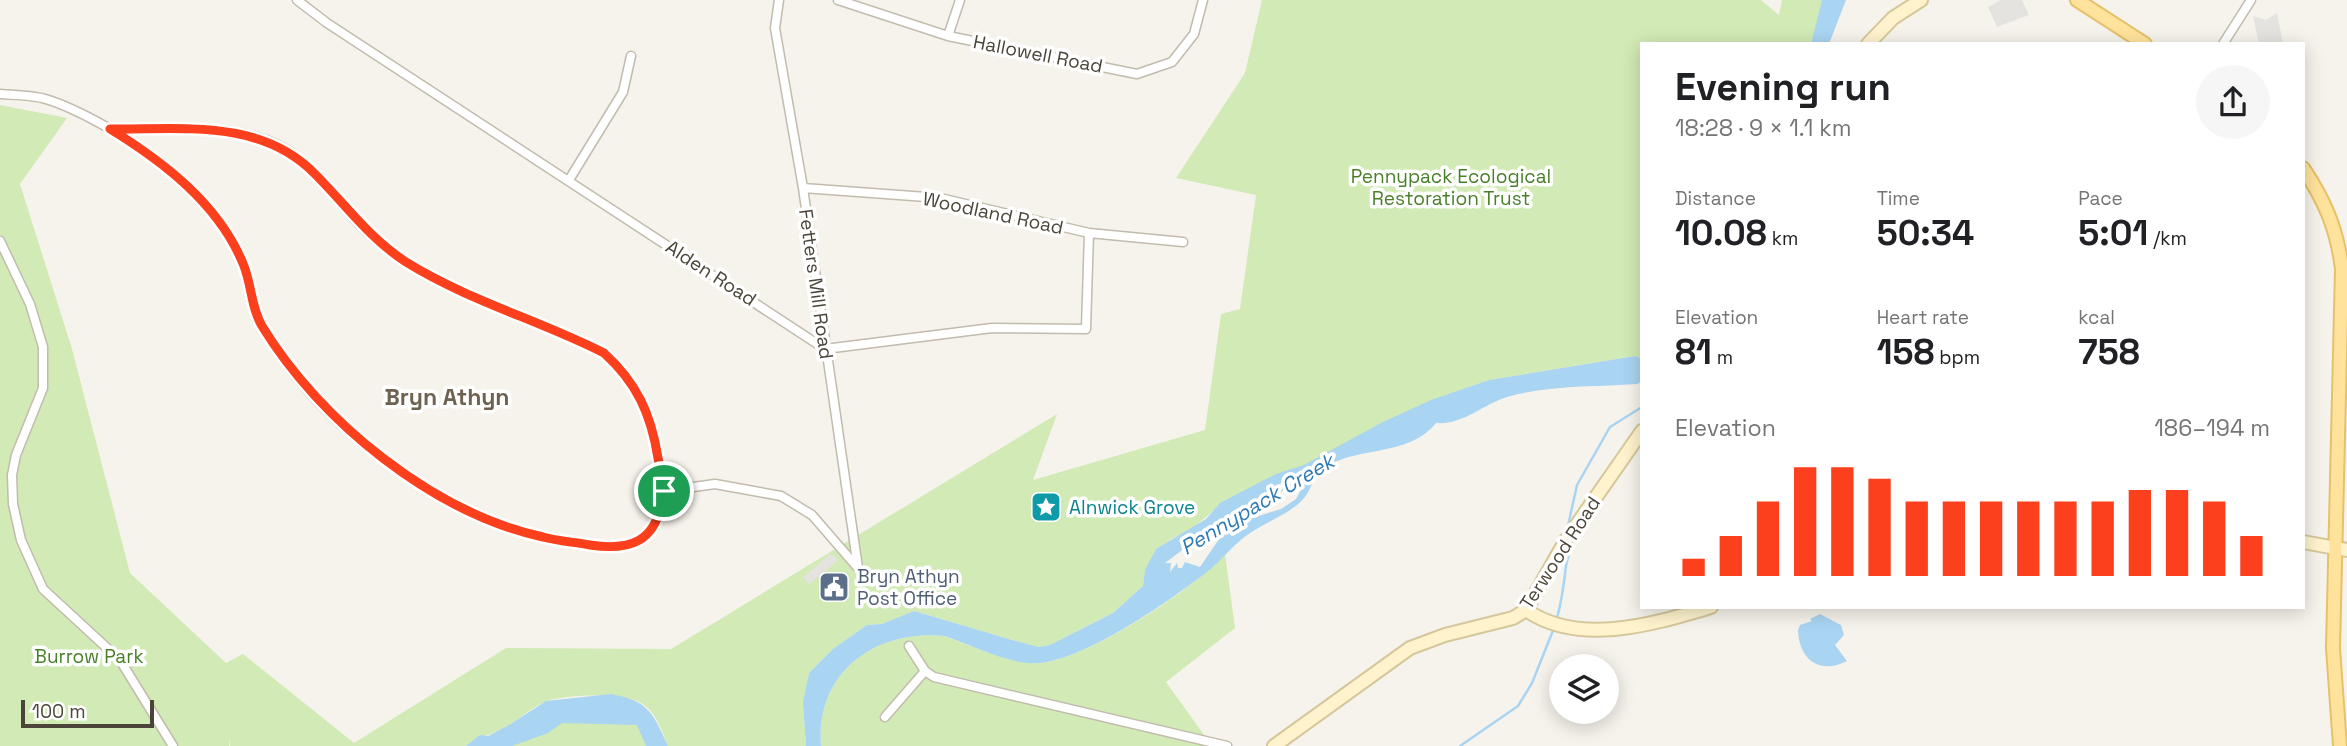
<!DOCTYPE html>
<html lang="en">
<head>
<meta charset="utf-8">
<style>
	:root { --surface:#fff; --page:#f6f6f6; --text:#202124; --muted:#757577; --accent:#fc3f1d }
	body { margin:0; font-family:"Space Grotesk",sans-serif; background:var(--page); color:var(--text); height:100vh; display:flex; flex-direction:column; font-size:26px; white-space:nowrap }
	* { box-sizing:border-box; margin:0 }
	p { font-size:23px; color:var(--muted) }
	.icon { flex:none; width:38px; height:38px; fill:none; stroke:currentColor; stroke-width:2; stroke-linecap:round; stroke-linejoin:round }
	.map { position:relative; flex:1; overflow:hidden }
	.sheet { position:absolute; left:1640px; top:42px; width:665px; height:567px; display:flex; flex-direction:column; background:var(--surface); border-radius:0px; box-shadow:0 4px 18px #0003 }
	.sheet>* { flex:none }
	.tools { position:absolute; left:1549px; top:654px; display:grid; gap:14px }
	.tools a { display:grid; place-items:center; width:70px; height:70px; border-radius:50%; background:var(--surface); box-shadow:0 4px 18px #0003; font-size:35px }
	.scale { position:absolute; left:21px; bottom:18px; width:133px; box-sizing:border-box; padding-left:7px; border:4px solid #4b4439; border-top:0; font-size:19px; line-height:24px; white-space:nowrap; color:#4b4439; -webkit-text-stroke:5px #fff; paint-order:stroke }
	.pin { position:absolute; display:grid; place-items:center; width:60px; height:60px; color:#fff; margin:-30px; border:4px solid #fff; border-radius:50%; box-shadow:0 2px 7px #0007 }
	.round { display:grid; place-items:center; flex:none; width:74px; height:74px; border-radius:37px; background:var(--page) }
	.head { display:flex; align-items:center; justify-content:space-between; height:119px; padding:0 35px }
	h1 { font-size:38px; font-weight:700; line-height:52px }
	.figures { display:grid; grid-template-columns:repeat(3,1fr); gap:10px; height:119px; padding:7px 35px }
	.figures div { display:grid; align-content:center }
	.figures b { font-size:35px; font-weight:700 }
	.figures small { font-size:19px; font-weight:400 }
	.figures p { font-size:19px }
	.chart { height:196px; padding:14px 35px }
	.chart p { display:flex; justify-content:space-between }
	.chart svg { width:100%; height:126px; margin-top:7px; stroke:var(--accent); stroke-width:6 }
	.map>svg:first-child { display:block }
</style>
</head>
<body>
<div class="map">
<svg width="2347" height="746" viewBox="0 0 2347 746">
	<rect width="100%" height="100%" fill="#f6f3ec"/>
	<path fill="#d2eab5" d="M1262,0H1761L1779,15L1782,0H1822L1813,44H1642L1641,359L1635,356L1489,380L1441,397L1213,511L1188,532L1171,539L1145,570L1143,586L1113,613L1050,645L1039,647L1012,640L914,611L882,624L867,625L833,649L809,673L803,702L806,746H668C662,732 657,714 644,705C627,692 564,694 545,702C532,707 521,718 509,725C494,734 480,736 466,746H230L229,738V746H0V105L67,118L20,184L72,349L130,573L226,663L243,654L354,743L506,648L671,649L1057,414L1033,480L1205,430L1221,314L1240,309L1256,195L1176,178L1245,73Z
		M1225,554L1235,628L1166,682L1212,746H821C815,673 875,629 944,636C970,645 1015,666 1042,663C1092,656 1191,591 1225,554Z
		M589,715L640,726L655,746H486L528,726Z"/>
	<path fill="#e5e3e0" d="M2001,0H2022L2029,15L1997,27L1988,7Z
		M2277,13L2283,44H2259L2253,16L2266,20Z
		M831,554L839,560L809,584L803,577Z"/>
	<path fill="#a9d4f2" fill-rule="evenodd" d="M1822,0H1846L1829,44H1811Z
		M1635,356L1641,359V382L1637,384C1595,387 1547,385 1507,397C1482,405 1463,425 1436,423C1407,459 1354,444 1320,471C1313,477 1311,490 1305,497C1291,514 1265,522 1247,535C1232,546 1222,560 1208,571C1170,601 1089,657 1041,663C1010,666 973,645 944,636C875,629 815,673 821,746H806L803,702L809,673L833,649L867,625L882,624L914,611L1012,640L1039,647L1050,645L1113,613L1143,586L1145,570L1156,549L1206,519L1220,503L1276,474L1304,465L1381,423L1431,400L1489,380ZM1310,473L1296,499L1281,509L1259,516L1265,507L1258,508C1264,488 1292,476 1310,473ZM1226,529L1200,567L1185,562L1182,568H1178L1177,563L1170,572L1171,563H1165C1183,550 1204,531 1226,529Z
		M1820,614L1841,625L1844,635L1835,645L1847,661C1820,675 1799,660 1798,630L1800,625L1812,621L1810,619Z
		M611,694C650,701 653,714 668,746H646L637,725L562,723L548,733L512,746H466L480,735L488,736L509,725L546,701Z"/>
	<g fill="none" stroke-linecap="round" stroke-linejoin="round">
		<path stroke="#a9d4f2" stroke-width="2.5" d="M1259,502L1312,474
			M1567,530L1577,485L1610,427L1642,407
			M1557,618C1562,600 1564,584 1566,566C1567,557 1572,552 1570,543
			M1460,746L1518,706L1532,683L1554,628"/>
		<g stroke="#c2bbae" stroke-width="11">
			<path id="street" d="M297,0L327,23L825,349L992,328L1086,329L1089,233
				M779,0L775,28L803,188L858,568
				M838,0L948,36L1137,74L1172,62L1194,34L1203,0
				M948,36L960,0
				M2223,44L2251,0
				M0,94C14,95 29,95 42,98C77,107 149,149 175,174C202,199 232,232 245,267C251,286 250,305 260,323C317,425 429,506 540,537C557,541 576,542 593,545C640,552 657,535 664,491L715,484L781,496L812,515L864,575
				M110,129C172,130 250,118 300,159C324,178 340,205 361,226C377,243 396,256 416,268C475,303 542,322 604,353C650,394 654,433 664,491
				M569,180L623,92L631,56
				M803,188L940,198L1089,233L1183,242
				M0,241L30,304L43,347V388L16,455L12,475L13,504L21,540L43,589L120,660L173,746
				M909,646L925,671L934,677L1227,746
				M885,717L925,671"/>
		</g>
		<g stroke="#d6c79b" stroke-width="16">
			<path id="secondary" d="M1868,44L1893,18L1921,0
				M2303,542L2347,550
				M1526,610C1580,647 1653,624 1711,607
				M1274,746L1410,648L1445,635L1513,618L1526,610L1566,540L1642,431"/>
		</g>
		<g stroke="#e6c16a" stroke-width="16">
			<path id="primary" d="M2077,0L2145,44
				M2303,168C2325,201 2337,229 2342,269L2333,648L2340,746"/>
		</g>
		<use href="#street" stroke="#fff" stroke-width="8"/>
		<use href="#secondary" stroke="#fff3cd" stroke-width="12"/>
		<use href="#primary" stroke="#ffe39c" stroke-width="12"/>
	</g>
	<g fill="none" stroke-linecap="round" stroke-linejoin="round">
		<g stroke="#fff" stroke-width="14">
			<path id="route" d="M110,129C181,130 261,118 315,174C346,205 369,238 406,262C469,301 539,320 604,353C637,383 651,414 658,458C661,472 665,486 662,499C656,542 630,551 590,545C574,542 558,541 543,537C433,513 320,421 262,326C251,307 252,287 244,266C220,205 164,162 110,129Z"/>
		</g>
		<use href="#route" stroke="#fc3f1d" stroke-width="9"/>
	</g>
	<defs>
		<g id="sight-square" transform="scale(1.575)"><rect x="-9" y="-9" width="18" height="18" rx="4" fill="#0f9aa8" stroke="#fff"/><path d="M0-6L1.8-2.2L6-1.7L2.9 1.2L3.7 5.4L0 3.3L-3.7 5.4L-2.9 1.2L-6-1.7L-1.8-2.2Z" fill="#fff"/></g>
		<g id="civic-square" transform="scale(1.575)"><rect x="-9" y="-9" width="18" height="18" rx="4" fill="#5c6f8a" stroke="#fff"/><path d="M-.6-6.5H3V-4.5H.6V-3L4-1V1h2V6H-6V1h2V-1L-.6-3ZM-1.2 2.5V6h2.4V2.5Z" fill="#fff"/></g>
	</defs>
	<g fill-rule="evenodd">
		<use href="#sight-square" x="1046" y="507"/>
		<use href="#civic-square" x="834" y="587"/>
	</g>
	<g text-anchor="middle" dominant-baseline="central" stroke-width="7" stroke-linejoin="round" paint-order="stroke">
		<g font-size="19" fill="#4b4439" stroke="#fff">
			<text transform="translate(1038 54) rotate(11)">Hallowell Road</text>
			<text transform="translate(993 213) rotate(12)">Woodland Road</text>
			<text transform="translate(711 273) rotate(33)">Alden Road</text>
			<text transform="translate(816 284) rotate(82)">Fetters Mill Road</text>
			<text transform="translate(1560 553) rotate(-57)">Terwood Road</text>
		</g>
		<g font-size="19" fill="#4a7f2a" stroke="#fff">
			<text x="1451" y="176">Pennypack Ecological<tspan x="1451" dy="22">Restoration Trust</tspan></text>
			<text x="89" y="656">Burrow Park</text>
		</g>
		<g font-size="19" fill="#0d838f" stroke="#fff" text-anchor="start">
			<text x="1069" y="507">Alnwick Grove</text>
		</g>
		<g font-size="19" fill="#4e5e75" stroke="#fff" text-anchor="start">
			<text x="857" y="576">Bryn Athyn<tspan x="857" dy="22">Post Office</tspan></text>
		</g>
		<g font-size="21" font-style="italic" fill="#2e7ab2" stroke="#fff">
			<text transform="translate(1257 504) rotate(-31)">Pennypack Creek</text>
		</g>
		<g font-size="23" font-weight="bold" fill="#6e6250" stroke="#fff">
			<text x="447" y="397">Bryn Athyn</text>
		</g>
	</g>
</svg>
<div class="tools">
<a><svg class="icon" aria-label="layers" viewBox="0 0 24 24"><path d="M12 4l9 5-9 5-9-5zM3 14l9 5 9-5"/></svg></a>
</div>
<div class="scale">100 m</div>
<div class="pin" style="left:664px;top:491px;background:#1e9e55"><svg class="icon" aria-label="arrive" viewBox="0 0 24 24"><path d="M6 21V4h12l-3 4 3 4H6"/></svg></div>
<section class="sheet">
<div class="head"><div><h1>Evening run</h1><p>18:28 · 9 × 1.1 km</p></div><a class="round"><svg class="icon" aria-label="share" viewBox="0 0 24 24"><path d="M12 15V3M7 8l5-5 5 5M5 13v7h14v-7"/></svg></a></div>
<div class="figures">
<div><p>Distance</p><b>10.08<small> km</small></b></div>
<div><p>Time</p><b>50:34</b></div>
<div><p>Pace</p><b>5:01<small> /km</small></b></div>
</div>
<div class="figures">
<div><p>Elevation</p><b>81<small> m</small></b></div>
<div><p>Heart rate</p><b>158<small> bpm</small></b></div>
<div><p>kcal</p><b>758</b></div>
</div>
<div class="chart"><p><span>Elevation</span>186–194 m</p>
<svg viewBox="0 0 160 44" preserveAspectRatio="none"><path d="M5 44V38M15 44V30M25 44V18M35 44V6M45 44V6M55 44V10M65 44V18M75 44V18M85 44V18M95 44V18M105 44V18M115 44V18M125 44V14M135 44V14M145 44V18M155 44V30"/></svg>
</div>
</section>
</div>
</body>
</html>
